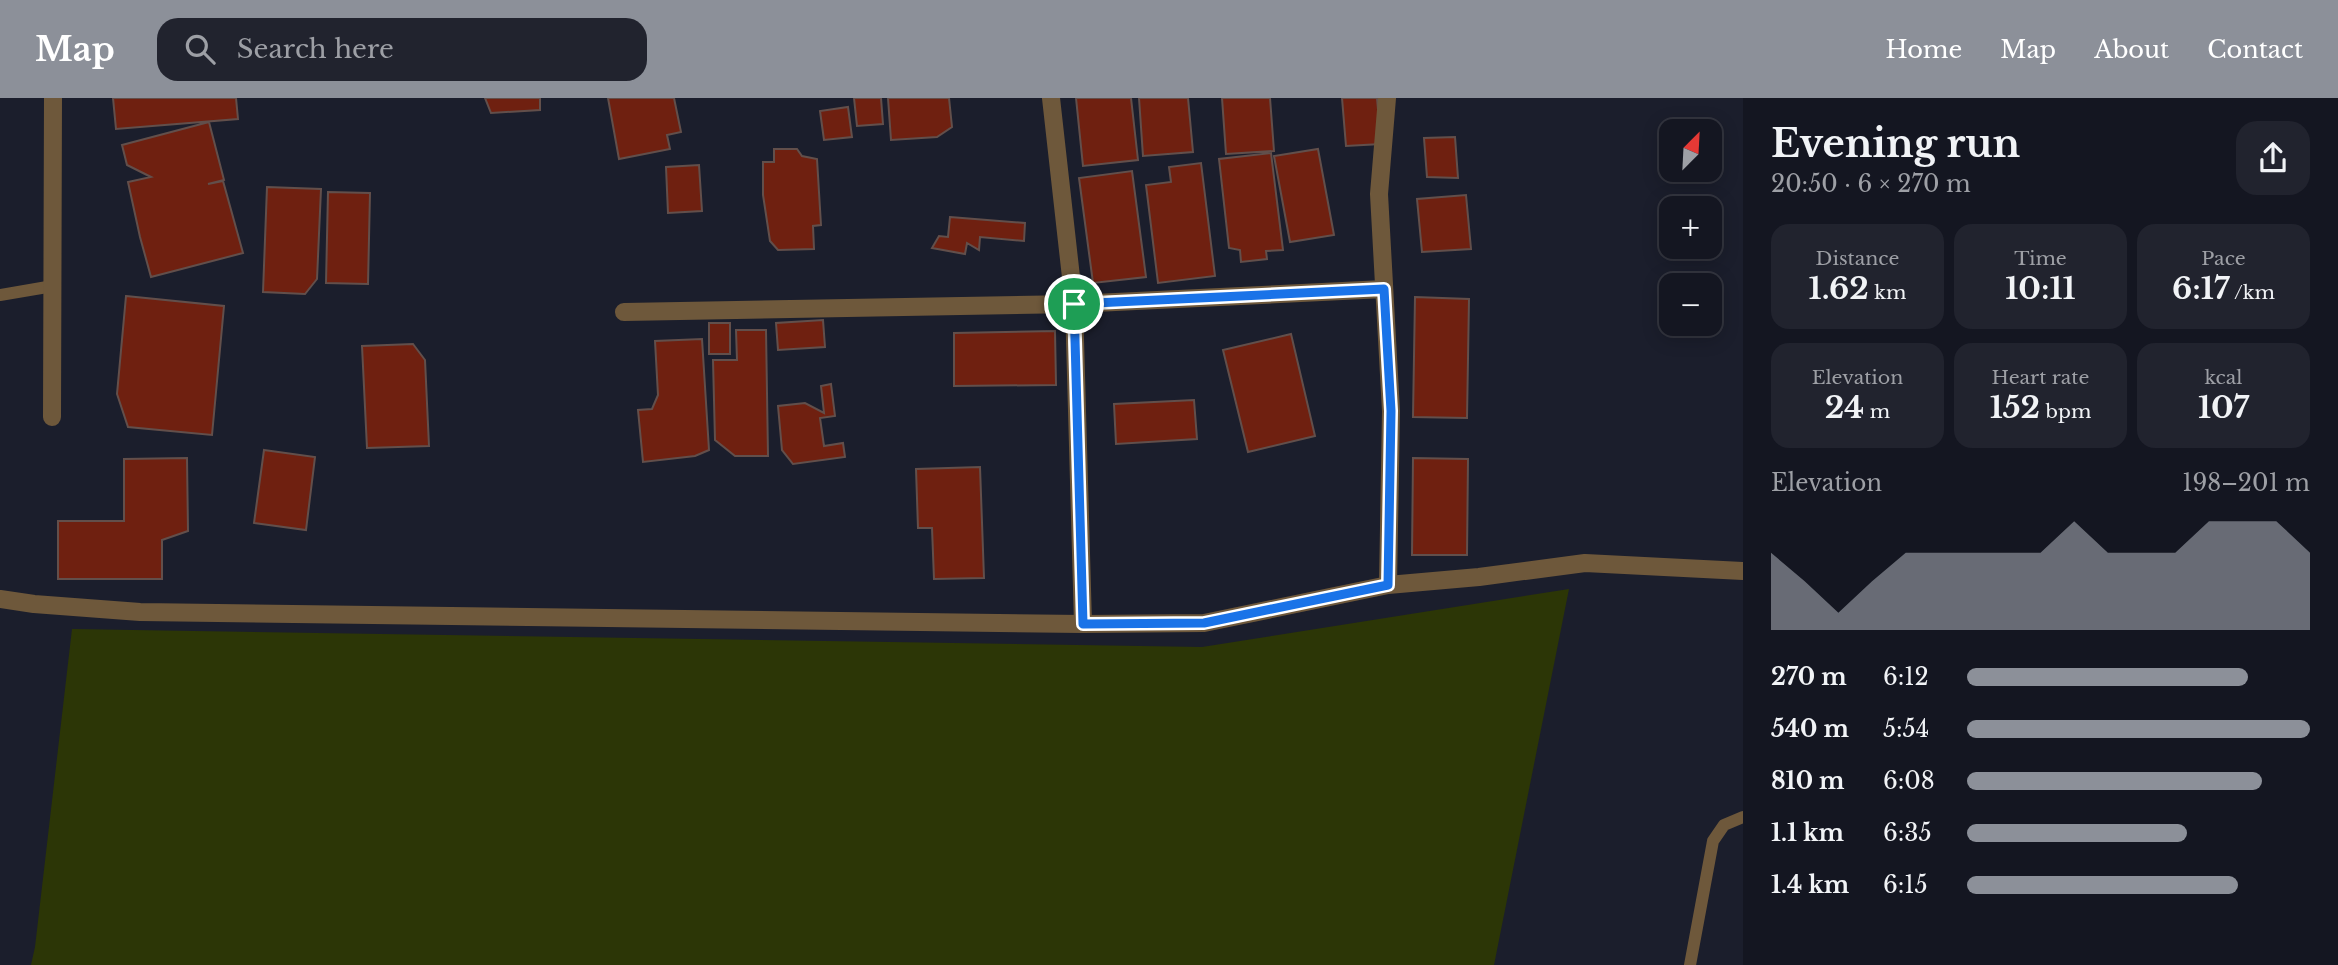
<!DOCTYPE html>
<html lang="en">
<head>
<meta charset="utf-8">
<style>
	:root { --surface:#141621; --page:#21232e; --text:#f1f3f6; --muted:#9d9fa5; --line:#33353f; --accent:#8c9099 }
	body { margin:0; font-family:"Libre Baskerville",serif; background:var(--page); color:var(--text); height:100vh; display:flex; flex-direction:column; font-size:26px; white-space:nowrap }
	* { box-sizing:border-box; margin:0 }
	p { font-size:23px; color:var(--muted) }
	.icon { flex:none; width:38px; height:38px; fill:none; stroke:currentColor; stroke-width:2; stroke-linecap:round; stroke-linejoin:round }
	.map { position:relative; flex:1; overflow:hidden }
	.side { display:flex; flex-direction:column; background:var(--surface); width:595px }
	.side>* { flex:none }
	.needle { width:46px; rotate:24deg }
	.fabs { position:absolute; left:1659px; top:21px; display:grid; gap:14px }
	.fabs a { display:grid; place-items:center; width:63px; height:63px; border-radius:14px; background:var(--surface); box-shadow:0 4px 18px #0003,0 0 0 2px var(--line); font-size:35px }
	.pin { position:absolute; display:grid; place-items:center; width:60px; height:60px; color:#fff; margin:-30px; border:4px solid #fff; border-radius:50%; box-shadow:0 2px 7px #0007 }
	.round { display:grid; place-items:center; flex:none; width:74px; height:74px; border-radius:21px; background:var(--page) }
	.summary { display:flex; align-items:center; justify-content:space-between; height:119px; padding:0 28px }
	h1 { font-size:38px; font-weight:700; line-height:52px }
	.metrics { display:grid; grid-template-columns:repeat(3,1fr); gap:10px; height:119px; padding:7px 28px }
	.metrics div { display:grid; align-content:center; border-radius:18px; background:var(--page); text-align:center }
	.metrics b { font-size:30px; font-weight:700 }
	.metrics small { font-size:19px; font-weight:400 }
	.metrics p { font-size:19px }
	.chart { height:196px; padding:14px 28px }
	.chart p { display:flex; justify-content:space-between }
	.chart svg { width:100%; height:126px; margin-top:7px; fill:var(--accent); opacity:.7 }
	ul { padding:0 28px; list-style:none; font-size:23px }
	li { display:grid; grid-template-columns:112px 84px 1fr; align-items:center; height:52px }
	li i { height:18px; border-radius:9px; background:var(--accent) }
	header { display:flex; align-items:center; gap:42px; box-sizing:border-box; height:98px; padding:0 35px; background:var(--accent); color:#fff }
	header strong { font-size:33px }
	nav { display:flex; gap:38px; margin-inline-start:auto; font-size:24px }
	.search { width:490px; height:63px; background:var(--page); display:flex; align-items:center; gap:18px; box-sizing:border-box; padding:0 24px; border-radius:21px; color:var(--muted); font-size:26px }
	main { display:flex; flex:1; min-height:0 }
	.map>svg:first-child { display:block }
</style>
</head>
<body>
<header>
<strong>Map</strong>
<div class="search"><svg class="icon" aria-label="search" viewBox="0 0 24 24"><circle cx="10" cy="10" r="6"/><path d="M15 15l6 6"/></svg>Search here</div>
<nav><a>Home</a><a>Map</a><a>About</a><a>Contact</a></nav>
</header>
<main>
<div class="map">
<svg width="1743" height="867" viewBox="0 0 1743 867">
	<rect width="100%" height="100%" fill="#1b1e2c"/>
	<path fill="#2c3606" d="M1569,491L1494,867H31L35,849L72,531L1202,549Z"/>
	<path fill="#6f2010" stroke="#624f4b" stroke-width="2" d="M113,0H236L238,21L116,31Z
		M485,0H540V12L491,15Z
		M608,0H674L681,34L667,37L670,51L619,61Z
		M854,0H881L883,26L857,28Z
		M888,0H949L952,29L937,39L891,42Z
		M1076,0H1131L1138,62L1083,68Z
		M1139,0H1188L1193,54L1143,58Z
		M1222,0H1270L1274,53L1226,56Z
		M1342,0H1377L1381,46L1346,48Z
		M848,9L852,39L824,42L820,13Z
		M209,24L224,82L208,86L223,83L243,155L151,179L140,139L128,84L151,79L127,67L122,47Z
		M1455,39L1458,80L1427,79L1424,40Z
		M774,51H797L802,58L817,61L821,127L813,128L814,151L778,152L770,143L763,97V64H774Z
		M1318,51L1334,137L1290,144L1274,58Z
		M1271,55L1283,152L1266,153L1267,161L1241,164L1240,152L1229,150L1219,61Z
		M1201,65L1215,178L1158,185L1146,87L1171,84L1169,69Z
		M699,67L702,113L668,115L666,69Z
		M1132,73L1146,179L1093,185L1079,80Z
		M267,89L321,91L317,181L305,196L263,194Z
		M328,94L370,95L368,186L326,185Z
		M1466,97L1471,151L1422,154L1417,101Z
		M950,119L1025,125L1024,143L980,139L979,152L967,145L965,156L932,150L939,138L948,139Z
		M126,198L224,208L212,337L128,329L117,296Z
		M1415,199L1469,201L1467,320L1413,319Z
		M823,222L825,249L778,252L776,225Z
		M709,225H730V256H709Z
		M736,232H766L768,358H735L715,342L713,262H737Z
		M1055,233L1056,287L954,288V235Z
		M1291,236L1315,338L1248,354L1223,252Z
		M702,241L709,352L695,358L643,364L638,312L652,311L658,297L655,243Z
		M413,246L425,262L429,348L367,350L362,248Z
		M831,286L835,318L820,320L824,348L843,345L845,359L793,366L782,352L778,308L805,305L824,315L821,288Z
		M1194,302L1197,341L1116,346L1114,306Z
		M264,352L315,359L306,432L254,425Z
		M187,360L188,433L162,442V481H58V423H124V361Z
		M1413,360L1468,361L1467,457H1412Z
		M980,369L984,480L934,481L932,430H918L916,371Z"/>
	<g fill="none" stroke-linecap="round" stroke-linejoin="round">
		<path stroke="#6e583b" stroke-width="12" d="M0,197L53,188
			M1690,867L1713,743L1724,727L1743,719"/>
		<path stroke="#6e583b" stroke-width="18" d="M1051,0L1074,206L1083,526
			M1387,0L1379,96L1391,313L1388,487
			M624,214L1074,206L1384,191
			M52,319L53,0
			M0,501L34,506L140,514L1083,526L1204,525L1388,487L1479,479L1585,465L1743,473"/>
	</g>
	<g fill="none" stroke-linecap="round" stroke-linejoin="round">
		<g stroke="#fff" stroke-width="14">
			<path id="route" d="M1384,191L1391,313L1388,487L1204,525L1083,526L1074,206Z"/>
		</g>
		<use href="#route" stroke="#1a73e8" stroke-width="9"/>
	</g>
</svg>
<div class="fabs">
<a><svg class="needle" viewBox="-14 -14 28 28"><path d="M0-13l5 13h-10z" fill="#e53935"/><path d="M0 13l5-13h-10z" fill="#9d9fa5"/></svg></a>
<a>+</a>
<a>−</a>
</div>
<div class="pin" style="left:1074px;top:206px;background:#1e9e55"><svg class="icon" aria-label="arrive" viewBox="0 0 24 24"><path d="M6 21V4h12l-3 4 3 4H6"/></svg></div>
</div>
<section class="side">
<div class="summary"><div><h1>Evening run</h1><p>20:50 · 6 × 270 m</p></div><a class="round"><svg class="icon" aria-label="share" viewBox="0 0 24 24"><path d="M12 15V3M7 8l5-5 5 5M5 13v7h14v-7"/></svg></a></div>
<div class="metrics">
<div><p>Distance</p><b>1.62<small> km</small></b></div>
<div><p>Time</p><b>10:11</b></div>
<div><p>Pace</p><b>6:17<small> /km</small></b></div>
</div>
<div class="metrics">
<div><p>Elevation</p><b>24<small> m</small></b></div>
<div><p>Heart rate</p><b>152<small> bpm</small></b></div>
<div><p>kcal</p><b>107</b></div>
</div>
<div class="chart"><p><span>Elevation</span>198–201 m</p>
<svg viewBox="0 0 160 44" preserveAspectRatio="none"><path d="M0 44V17L10 27L20 38L30 27L40 17L50 17L60 17L70 17L80 17L90 6L100 17L110 17L120 17L130 6L140 6L150 6L160 17V44z"/></svg>
</div>
<ul>
<li><b>270 m</b>6:12<i style="width:82%"></i></li>
<li><b>540 m</b>5:54<i style="width:100%"></i></li>
<li><b>810 m</b>6:08<i style="width:86%"></i></li>
<li><b>1.1 km</b>6:35<i style="width:64%"></i></li>
<li><b>1.4 km</b>6:15<i style="width:79%"></i></li>
</ul>
</section>
</main>
</body>
</html>
